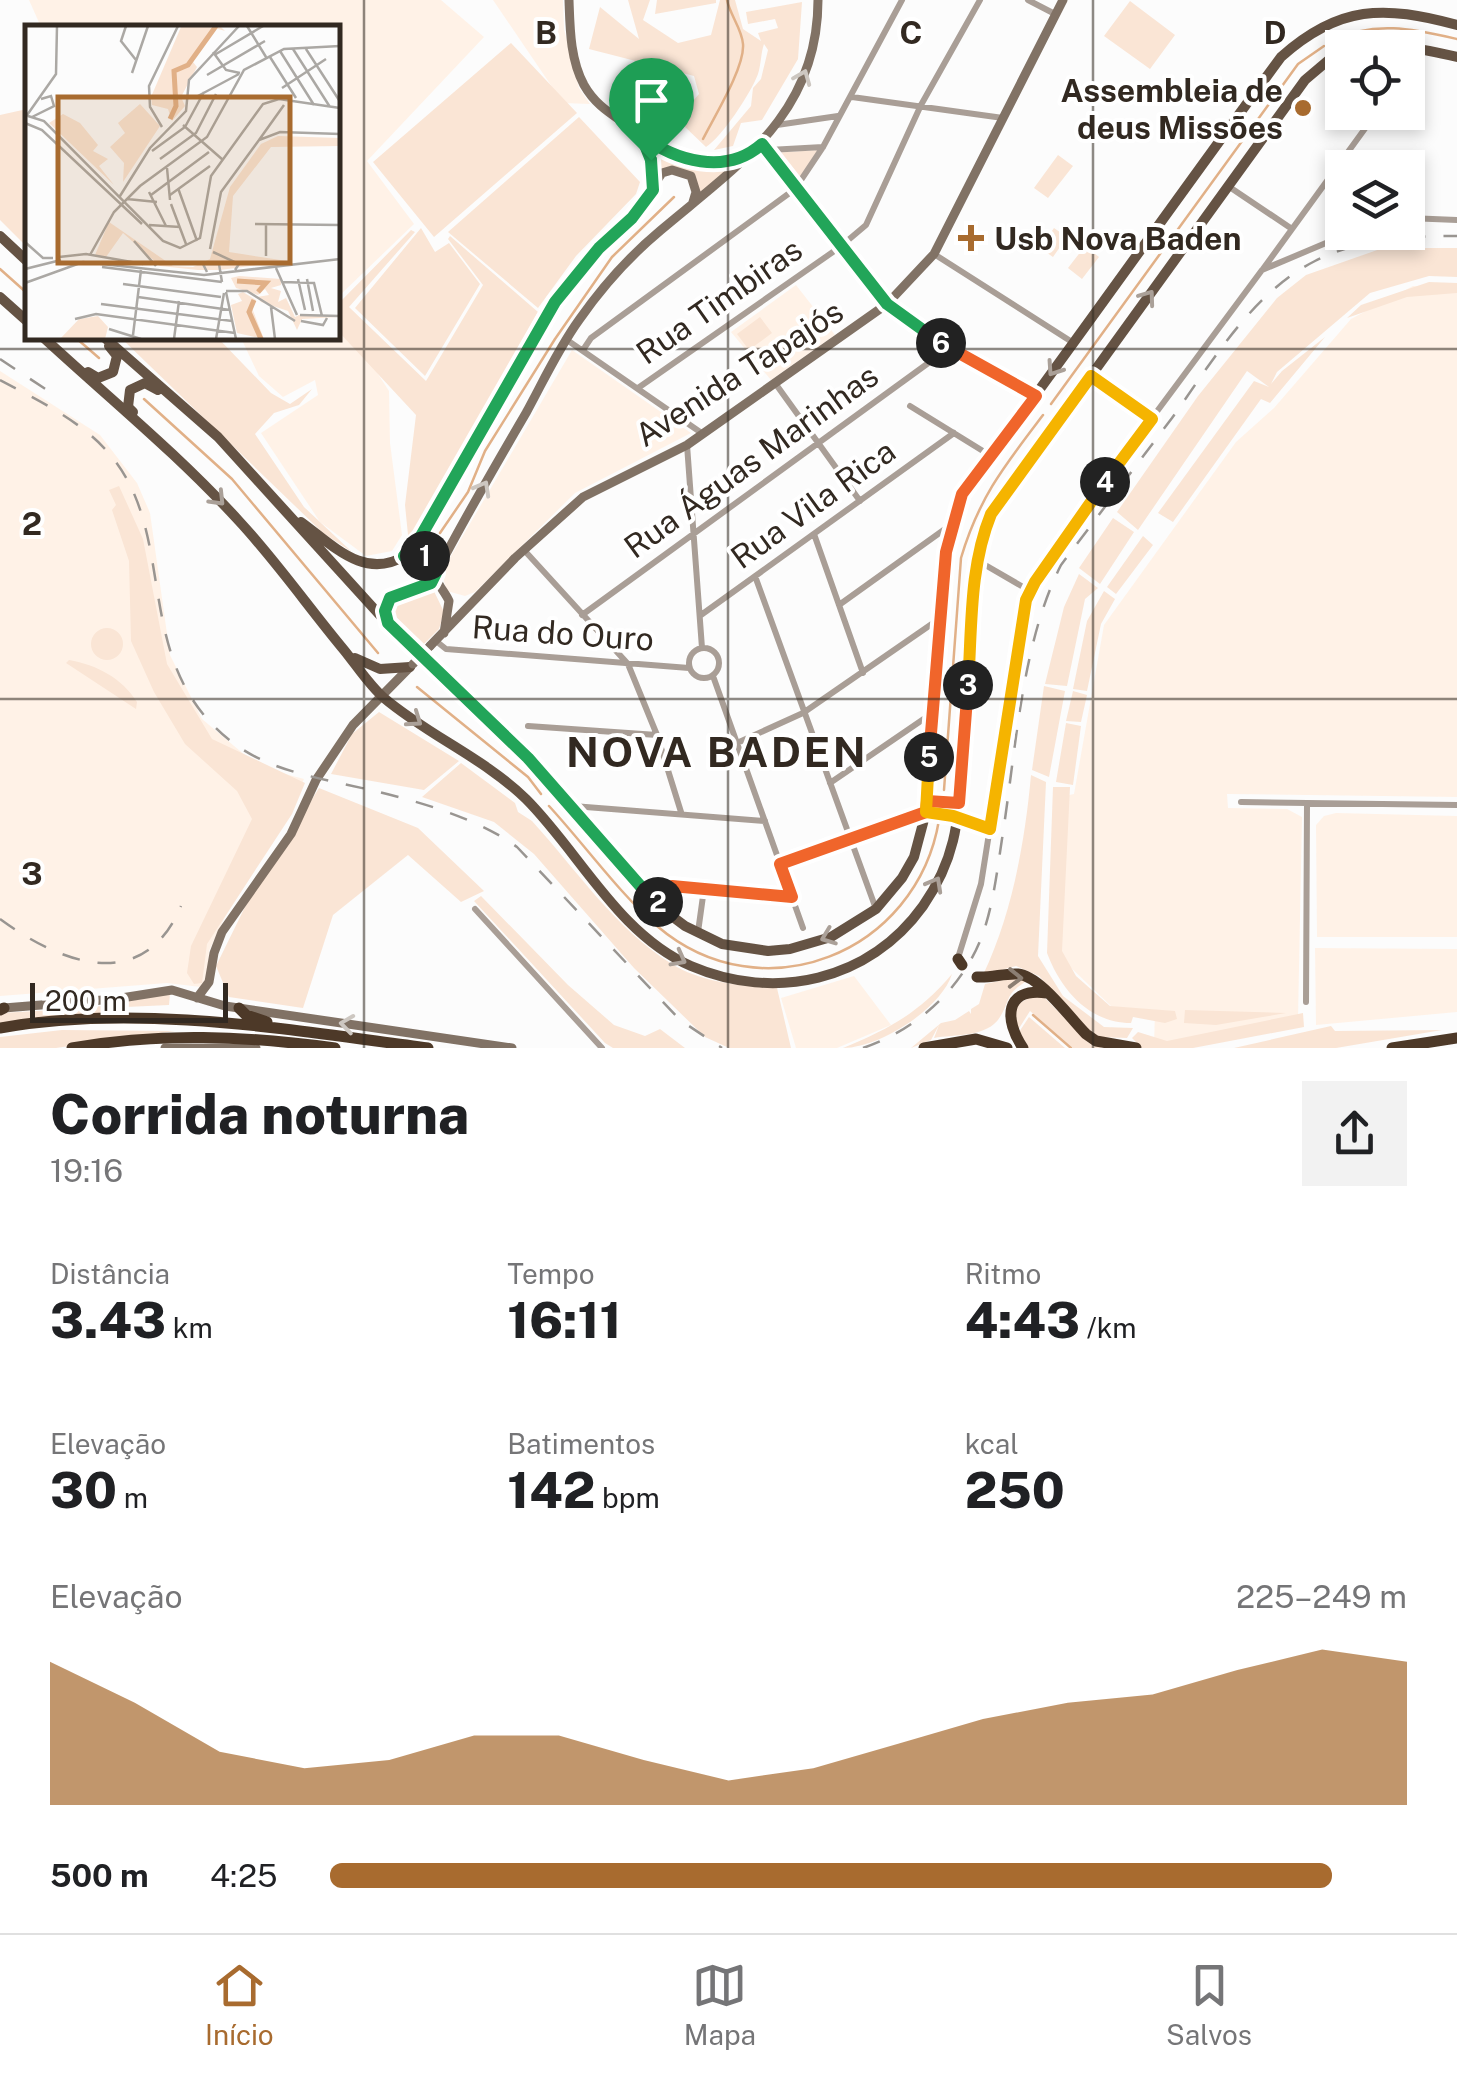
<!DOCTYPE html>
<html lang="pt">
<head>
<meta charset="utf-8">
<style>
	:root { --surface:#fff; --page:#f2f2f2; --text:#202124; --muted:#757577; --line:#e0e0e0; --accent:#a86b2f }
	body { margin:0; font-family:"Public Sans",sans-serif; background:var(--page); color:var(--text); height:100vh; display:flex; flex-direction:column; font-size:38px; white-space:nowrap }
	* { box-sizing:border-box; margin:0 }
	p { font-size:32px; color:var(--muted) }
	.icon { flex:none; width:55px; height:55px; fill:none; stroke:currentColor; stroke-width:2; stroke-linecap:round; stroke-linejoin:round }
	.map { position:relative; height:1048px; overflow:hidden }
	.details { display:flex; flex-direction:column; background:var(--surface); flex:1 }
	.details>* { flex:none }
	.tools { position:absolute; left:1325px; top:30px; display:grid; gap:20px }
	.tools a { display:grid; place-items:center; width:100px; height:100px; border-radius:0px; background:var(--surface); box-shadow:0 5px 15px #0003; font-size:50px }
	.scale { position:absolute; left:30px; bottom:25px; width:198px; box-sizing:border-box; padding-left:10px; border:5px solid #322921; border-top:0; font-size:28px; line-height:35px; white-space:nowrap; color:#322921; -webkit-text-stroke:8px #fff; paint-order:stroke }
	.pin { position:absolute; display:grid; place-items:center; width:85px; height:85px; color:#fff; margin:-102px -42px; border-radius:50% 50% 50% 0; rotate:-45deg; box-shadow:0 0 10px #0007 }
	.pin .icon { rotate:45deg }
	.km { position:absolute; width:50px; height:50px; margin:-25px; border-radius:50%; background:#222; color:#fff; font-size:28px; line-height:50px; text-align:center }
	.round { display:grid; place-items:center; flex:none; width:105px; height:105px; border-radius:0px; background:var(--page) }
	.summary { display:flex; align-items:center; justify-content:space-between; height:170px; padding:0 50px }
	h1 { font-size:55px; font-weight:800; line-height:75px }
	.stats { display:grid; grid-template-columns:repeat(3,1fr); gap:15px; height:170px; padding:10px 50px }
	.stats div { display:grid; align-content:center }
	.stats b { font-size:50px; font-weight:800 }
	.stats small { font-size:28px; font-weight:400 }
	.stats p { font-size:28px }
	.chart { height:280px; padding:20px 50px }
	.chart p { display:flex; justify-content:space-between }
	.chart svg { width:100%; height:180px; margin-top:10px; fill:var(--accent); opacity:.7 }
	ul { padding:0 50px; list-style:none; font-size:32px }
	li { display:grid; grid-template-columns:160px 120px 1fr; align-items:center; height:75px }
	li i { height:25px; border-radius:12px; background:var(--accent) }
	.menu { display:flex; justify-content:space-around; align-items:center; height:140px; border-top:2px solid var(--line); background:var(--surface); font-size:28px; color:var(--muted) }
	.menu a { display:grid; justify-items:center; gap:5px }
	.menu .active { color:var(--accent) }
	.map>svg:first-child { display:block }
</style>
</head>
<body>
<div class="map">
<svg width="1457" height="1048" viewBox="0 0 1457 1048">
	<rect width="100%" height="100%" fill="#fcfcfc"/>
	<path fill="#fff2e7" d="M29,0H441L484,37L367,161L414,224L338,297V28L41,27Z
		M493,0H563L564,29L579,88L590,104L563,103Z
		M796,285L835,335L771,380L731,332Z
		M1413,286L1457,289V797L1227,794L1228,808L1287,809L1302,817L1298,1019L1154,1047L1155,1010L1112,1007L1066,963L1059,950L1065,796L1074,794L1104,625L1236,442L1274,408L1351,319Z
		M338,334L356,340L389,391L390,443L402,535L392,551L366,556L320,522L261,433L318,395L315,380L283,397L259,376L241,338H338Z
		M572,350L691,433L575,493L475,592L465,596L447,591L441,573Z
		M0,371L100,435L137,483L150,513L170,655L202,719L246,756L274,771L304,779L285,822L225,917L209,951L207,983L201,987L167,983L0,996Z
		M1336,813L1457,816V937H1317L1316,825L1324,816Z
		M1315,948L1457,949V1012L1316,1025Z
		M854,976L891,1025L837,1048H796L781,998Z"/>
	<path fill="#fae5d5" d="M628,0H650L643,20L678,43L711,35L720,0H735L743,29L761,41L758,33L778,28L775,19L748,24L746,12L802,2L798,59L762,120L741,123L733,146L714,150L751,106L753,88L761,79L768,50L764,44C761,52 761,65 758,74C751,93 722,137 706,147L684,126V111L699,94L694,76L589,49L600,7L639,39Z
		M657,0H716V3L655,14Z
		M1130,1L1175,35L1150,69L1104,36Z
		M511,43L577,113L434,237L373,162Z
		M27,109H28L27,247L0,220V115Z
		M579,117L640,182L636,194L576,256L538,308L448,232Z
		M649,145C679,165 704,170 739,159L701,195C693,172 683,163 659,173Z
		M818,150L796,185L771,153Z
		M1058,155L1073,166L1048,198L1034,188Z
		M421,228L435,252L449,243L480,284L425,376L355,308Z
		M1054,228L1067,237L1053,257L1040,248Z
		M411,230L415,232L349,307L426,381L483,285L448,239L450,236L538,312L421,524L408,535L405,505L416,415L338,331V304Z
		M1085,246L1099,257L1082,279L1068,268Z
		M1383,248H1457V277L1429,276L1370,293L1277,372L1271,384L1282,371L1325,337L1270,403L1261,399L1173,522L1158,513L1254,381L1269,387L1247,371L1138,530L1117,512L1198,396L1277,298L1306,275Z
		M1429,282L1457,283V293L1407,297L1347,318L1361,305Z
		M760,317L772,333L749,350L737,334Z
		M121,338H218L271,393L290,404L312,389L299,405L274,413L255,434L304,507L352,552L323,533Z
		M119,486L143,539L167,664L212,739L305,783L292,814L207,944L202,983L194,984L187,973L191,946L252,819L237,791L185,744L154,692L131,641L129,561L112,510L116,505L109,490Z
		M1113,518L1134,532L1100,584L1079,568Z
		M1143,536L1153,545L1116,594L1107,587Z
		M1079,574L1098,588L1085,599L1067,686L1045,684L1064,607Z
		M432,587L444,612L439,629L422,646L389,612L398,598Z
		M1104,591L1115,599L1101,624L1087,691L1073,689L1087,621Z
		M91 644a16 16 0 1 1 32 0a16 16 0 1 1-32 0Z
		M69,660C97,665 122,678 137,702L136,709L66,663Z
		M1044,686L1065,691L1049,777L1032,770Z
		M1073,691L1087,695L1081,722L1066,721Z
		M379,712L459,761L424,790L331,774L352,734Z
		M1066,723L1081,726L1073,785L1056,782Z
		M461,763L515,803L518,812L532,821C576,869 615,929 672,964C702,983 743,986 777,988L791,1048H729L705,1037L634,968L534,854L494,822L422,797Z
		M1031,775L1046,782L1038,956L1063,996L1104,1027L1133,1028L1127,1038L1098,1037L1082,1024L1039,976L1016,966L983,975C1012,914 1025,842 1031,775Z
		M1053,787H1070L1062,951L1076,976L1110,1006L1175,1011L1177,1019L1165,1023L1133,1017L1131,1023C1089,1023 1061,990 1047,953Z
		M319,788L418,828L484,891L461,902L408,855L333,915L303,1008L229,997L216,966L245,907Z
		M481,896L568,985L614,1025L645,1036L660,1029L685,1048H613L605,1043L474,901Z
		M952,974C941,1009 879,1048 843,1048C889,1029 919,1013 952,974Z
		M1017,977L1028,980C1004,995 1012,997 1000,1017C987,1038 955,1034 934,1038L939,1025L931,1040L911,1048L941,1023L955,1020L969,1011L971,1014V1009L979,1004L985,984Z
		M170,994L169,1005L126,1007L127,1012L0,1024V1013L89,1008Z
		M1030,997H1044L1089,1043L1103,1048H1073L1030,1011L1018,1030L1014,1026L1017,1005Z
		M1185,1010L1286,1013L1216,1025L1184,1023Z
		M1303,1013L1304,1027L1193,1048H1142L1132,1038L1138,1032L1167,1041Z
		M1029,1017L1065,1048H1028L1019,1032Z
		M1331,1026L1335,1031L1442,1030L1336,1048H1234Z
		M62,1030L175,1031L56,1048H0V1037Z"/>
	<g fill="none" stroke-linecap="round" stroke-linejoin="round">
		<path stroke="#e1b087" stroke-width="2.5" d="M1332,41C1374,20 1413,29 1457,39
			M703,139C714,117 745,67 743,44C742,29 730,15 727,0
			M0,269L28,294
			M76,338L99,358
			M144,399L232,479L378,653
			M1051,404L1298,64L1324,46
			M440,533L468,492L485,451L555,339L612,257L674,197
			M417,687L528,777L541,794
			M944,790L961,558C979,497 1005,465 1043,415
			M549,806C584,844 619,893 657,926C762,1016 917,953 939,820
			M1033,1015L1071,1048"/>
		<path stroke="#a99e96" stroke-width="6" d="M1028,0L1055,14
			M1408,71L1422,51
			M852,97L1003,118
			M777,125L838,116
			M762,144L887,304L949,348L1034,395
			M769,150L823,147
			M1228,186L1292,229
			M1408,218L1457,220
			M934,254L1072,342
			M1263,269L1377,112
			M567,340L703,434
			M583,350L591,338L795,189L823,147L902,0
			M1091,376L1151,419
			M775,383L860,501
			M638,388L840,247L866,225L921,105L980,0
			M910,406L991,456
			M687,445L702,648
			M814,534L863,673
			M524,550L628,664L657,735L681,812
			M980,562L1030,591
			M755,576L876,909
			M839,605L952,524
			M582,615L949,348
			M701,615L954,433
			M436,641L446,649L689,668
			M689 663a15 15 0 1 1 30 0a15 15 0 1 1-30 0Z
			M713,676L803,928
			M528,726L657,735
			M737,743L803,713L939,619
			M830,783L931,714
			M1241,802L1457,805
			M573,806L765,821
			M960,818L990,829
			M780,863L924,813
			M657,905L664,888L672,886L792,897
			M475,909L602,1048
			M698,932L704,889
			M958,958L981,884L1026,600L1035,582L1132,445L1262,270L1352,232
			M1306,1002L1307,804"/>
		<path stroke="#817265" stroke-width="9" d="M569,0C570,28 570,59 584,85C609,129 653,117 653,182
			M644,137C679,164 709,165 750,152
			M407,555C434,549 431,569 440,586C443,591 447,596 449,601L444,633
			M405,556L421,536L555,303L599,248L632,218L662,173L672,170L691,176L696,192L693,202
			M436,573C464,519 495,466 526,413C543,382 558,349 579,320C602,287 631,255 661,230C739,164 818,114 818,0
			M430,646L515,558L583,497L687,445L887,304L934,254L1063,0
			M197,998L209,982L214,953L222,932L291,834L316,780L353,725L411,666
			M4,1008L115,999L172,990L225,1006L512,1048
			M165,1048H256"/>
		<path stroke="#655344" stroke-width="10" d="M1355,48C1390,42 1423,49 1457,57
			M0,236L28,262
			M0,297L28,322
			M44,338C109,398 179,455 239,521C277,562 309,608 344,650C357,666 369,685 384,698C429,736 484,758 526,799C580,853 618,934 691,966C775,1002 869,981 923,906C957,857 958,820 962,764C965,722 968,680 971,638C974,595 975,554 991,514L1305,80L1331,58L1342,53
			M105,338L218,437L387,623L528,757L657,905L685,926L722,944L768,951L790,949L831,937L876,909L902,878L914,857L926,812L946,553L962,495C1070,350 1174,202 1281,57C1339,5 1384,5 1457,25
			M88,372L98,378L113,372L117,356L109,346
			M133,412L128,407L130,390L145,383L158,390
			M301,522C334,546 364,580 405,556
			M387,622L385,611L390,598L424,587L436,573
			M355,658L380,669L410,667
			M927,801L959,803
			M926,812L960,818"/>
		<path stroke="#4d3928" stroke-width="11" d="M958,959L962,965
			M977,977C992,978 1004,973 1018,974C1040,976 1070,1018 1086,1034L1096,1041L1136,1048
			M239,1008L246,1015L267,1022
			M0,1010L4,1008
			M0,1028C138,1003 290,1030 428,1048
			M72,1048C160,1032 246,1036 335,1048
			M924,1048L976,1039L1007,1048
			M1023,1048C1004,1020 1004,987 1047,993
			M1392,1048L1457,1038"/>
		<path stroke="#999591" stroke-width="2.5" stroke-dasharray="18 18" stroke-linecap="butt" d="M0,359L53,394
			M0,380C39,401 84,422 112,457C174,533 137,645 211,723C247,762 290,772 339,783C395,795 471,813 517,847L680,1020L722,1048
			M0,919C60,963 143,996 181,906
			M863,1048C916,1030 962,989 982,936C993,906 997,872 1002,839C1016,751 1021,644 1061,565C1098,516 1135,467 1172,418C1212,362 1252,293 1315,261C1358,239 1410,236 1457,236"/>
		<path stroke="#817265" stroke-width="9" d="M413,664L430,646"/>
	</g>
	<defs><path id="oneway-chevron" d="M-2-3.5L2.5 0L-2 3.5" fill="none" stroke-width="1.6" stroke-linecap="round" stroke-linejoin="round" transform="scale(2.5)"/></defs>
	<g stroke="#cdc7c1">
		<use href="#oneway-chevron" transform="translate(803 77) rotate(-68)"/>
		<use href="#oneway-chevron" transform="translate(483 488) rotate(-61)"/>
		<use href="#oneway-chevron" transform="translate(347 1024) rotate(-172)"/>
	</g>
	<g stroke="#aaa098">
		<use href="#oneway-chevron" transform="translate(1148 297) rotate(-54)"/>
		<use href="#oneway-chevron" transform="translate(1054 369) rotate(124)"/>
		<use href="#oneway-chevron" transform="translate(218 499) rotate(46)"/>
		<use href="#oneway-chevron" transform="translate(415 720) rotate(35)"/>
		<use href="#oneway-chevron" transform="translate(935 884) rotate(-61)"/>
		<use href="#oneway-chevron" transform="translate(828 937) rotate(159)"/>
		<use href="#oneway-chevron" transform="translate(679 959) rotate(28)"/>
	</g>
	<use stroke="#8b7e73" href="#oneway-chevron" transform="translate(1015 978) rotate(1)"/>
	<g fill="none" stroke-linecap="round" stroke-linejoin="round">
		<g stroke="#fff" stroke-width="20">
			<path id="split-1" d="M425,556L419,552L404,556L421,536L555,302L599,248L632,218L653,190L651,160"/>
		</g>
		<g stroke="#fff" stroke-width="20">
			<path id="split-2" d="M425,556L432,561L436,573L431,583L390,598L385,611L388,623L528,758L657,905L658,902"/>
		</g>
		<g stroke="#fff" stroke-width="20">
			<path id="split-3" d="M658,902L664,888L672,886L792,897L780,864L926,812L927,801L959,803L968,685"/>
		</g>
		<g stroke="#fff" stroke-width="20">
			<path id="split-4" d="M968,685C972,628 969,568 991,514L1091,376L1152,419L1105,482"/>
		</g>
		<g stroke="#fff" stroke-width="20">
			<path id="split-5" d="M929,757L926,812L953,816L990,829L1026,600L1035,582L1105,482"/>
		</g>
		<g stroke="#fff" stroke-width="20">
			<path id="split-6" d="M929,757L946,552L962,494L1036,396L941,343"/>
		</g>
		<g stroke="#fff" stroke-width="20">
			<path id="split-7" d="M651,160L641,135C675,161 726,176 762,144L887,304L941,343"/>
		</g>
		<use href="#split-1" stroke="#22a559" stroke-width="12"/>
		<use href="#split-2" stroke="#22a559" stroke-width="12"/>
		<use href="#split-3" stroke="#f0652b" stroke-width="12"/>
		<use href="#split-4" stroke="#f5b400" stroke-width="12"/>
		<use href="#split-5" stroke="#f5b400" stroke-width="12"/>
		<use href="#split-6" stroke="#f0652b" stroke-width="12"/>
		<use href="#split-7" stroke="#22a559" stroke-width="12"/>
	</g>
	<path fill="none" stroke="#322921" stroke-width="2.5" stroke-opacity="0.55" d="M364,0V1048M728,0V1048M1093,0V1048M0,349H1457M0,699H1457"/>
	<g fill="#a86b2f" stroke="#fff" stroke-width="4">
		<circle cx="1303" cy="108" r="10"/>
		<path d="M966 223h10v10h10v10h-10v10h-10v-10h-10v-10h10z"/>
	</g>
	<g text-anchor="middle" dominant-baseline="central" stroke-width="8" stroke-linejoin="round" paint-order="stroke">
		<g font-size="32" font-weight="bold" fill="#322921" stroke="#fff" text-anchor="end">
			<text x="1283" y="90">Assembleia de<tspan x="1283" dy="37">deus Missões</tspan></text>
			<text x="994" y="238" text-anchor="start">Usb Nova Baden</text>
		</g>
		<g font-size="32" fill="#322921" stroke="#fff">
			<text transform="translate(719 301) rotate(-35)">Rua Timbiras</text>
			<text transform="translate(739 373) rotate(-33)">Avenida Tapajós</text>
			<text transform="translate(751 461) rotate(-36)">Rua Águas Marinhas</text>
			<text transform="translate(813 504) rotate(-36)">Rua Vila Rica</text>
			<text transform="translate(563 633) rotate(4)">Rua do Ouro</text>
		</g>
		<g font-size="42" font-weight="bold" letter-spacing="2.5" fill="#322921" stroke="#fff">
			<text x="717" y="751">NOVA BADEN</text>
		</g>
	</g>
	<g transform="translate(25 25)">
		<rect width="315" height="315" fill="#fcfcfc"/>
		<path d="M156,2L195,1L200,6L190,3L168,37L172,42L156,72L160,81L147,96L143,84L127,80L126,72ZM115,79L135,101L98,157L99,138L85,122L100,108L93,98ZM38,89L55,98L73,120L68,126L83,134L74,141L89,160L24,98ZM253,111L315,113V121L246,122L208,171L204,227L262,236L195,245H173L135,241L98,208L81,232L70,230L84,197L148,241L168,242L185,234L205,162L236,119ZM214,251L256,254V260L246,263L256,266L253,277L261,273L270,292L274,290L314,292L277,294L272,305L263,286L236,277L232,272L244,270L240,264L233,270L211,263L206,253ZM218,267L231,275L227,283L239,314L212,308L206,280L217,276L213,269ZM73,291L83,302L80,314H35L54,294Z" fill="#fae5d5"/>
		<path fill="none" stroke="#e1b087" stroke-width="5" d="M145,94L151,81L149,46L163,40L191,1M212,256L241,258L233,267M229,275L224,287L236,314"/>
		<path fill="none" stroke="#aba8a4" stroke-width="2.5" d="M101,1L96,16L111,35M222,1L241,32M268,24L305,82M281,24L314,75M255,26L289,80M188,27L201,45L215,48M191,29L238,1M245,32L271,73M107,48L123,1M182,50L240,16M257,63L301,34M171,72L214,49M3,91L19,96L138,216L155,223L175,213L186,151L238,79L254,74L315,83M7,92L29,81L26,71L16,74M0,93L31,49L32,1M0,98L17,105L117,199M158,100L198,135M137,102L125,82L124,61L153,1M234,115L259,80M127,126L160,102L179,67M135,134L171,108L191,69M142,143L145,175M153,163L172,216M124,167L141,201M126,170L184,127M145,170L185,141M95,171L125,123L161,86L164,55L214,1M102,174L132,177M146,179L161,219M230,199L315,200M124,200L155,202M109,216L131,241M0,217L18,233H28M185,224L196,167L234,115L255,107L315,109M188,227L214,239L210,245M65,230L89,187L115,161L182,112L219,45L259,24L315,21M241,231V200M34,232L61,229L118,239M77,242L197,257M251,243L272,290M0,244L36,235M182,247L178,239H194L197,257M273,254L280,285M282,254L288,286M258,257L289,258L297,291M0,258L58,237L179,250L315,234M98,259L196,272M201,266H222L270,296M201,267L211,314M113,272L205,285M76,279L207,296M246,282L250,314M275,290L315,291M50,294L71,289L210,308M276,296L298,300L302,293M84,304L116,314M108,310L116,245M149,314L154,276M191,314L199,268"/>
		<path fill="#a86b2f" fill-opacity="0.15" stroke="#a86b2f" stroke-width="5" d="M33,72H265V238H33Z"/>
		<rect width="315" height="315" fill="none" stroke="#322921" stroke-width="5"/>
	</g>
	<g font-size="32" text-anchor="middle" font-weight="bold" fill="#322921" stroke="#fff" stroke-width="8" stroke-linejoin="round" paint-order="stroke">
		<text x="546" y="44">B</text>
		<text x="911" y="44">C</text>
		<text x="1275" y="44">D</text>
		<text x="32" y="535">2</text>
		<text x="32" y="885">3</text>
	</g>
</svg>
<div class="tools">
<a><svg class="icon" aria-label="locate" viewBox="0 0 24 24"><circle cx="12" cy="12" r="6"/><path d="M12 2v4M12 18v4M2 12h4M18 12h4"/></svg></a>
<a><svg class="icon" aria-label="layers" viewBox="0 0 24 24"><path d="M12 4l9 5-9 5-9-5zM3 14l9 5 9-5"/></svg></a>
</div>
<div class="scale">200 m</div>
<div class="pin" style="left:651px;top:160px;background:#1e9e55"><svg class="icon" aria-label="arrive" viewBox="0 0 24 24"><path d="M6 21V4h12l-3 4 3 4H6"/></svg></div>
<b class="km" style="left:425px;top:556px">1</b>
<b class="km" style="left:658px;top:902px">2</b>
<b class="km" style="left:968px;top:685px">3</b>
<b class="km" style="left:1105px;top:482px">4</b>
<b class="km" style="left:929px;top:757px">5</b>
<b class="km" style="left:941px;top:343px">6</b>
</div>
<section class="details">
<div class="summary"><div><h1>Corrida noturna</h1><p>19:16</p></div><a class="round"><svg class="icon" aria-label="share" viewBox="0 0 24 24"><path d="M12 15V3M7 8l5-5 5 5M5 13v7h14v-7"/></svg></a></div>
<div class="stats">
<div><p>Distância</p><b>3.43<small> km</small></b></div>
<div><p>Tempo</p><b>16:11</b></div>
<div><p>Ritmo</p><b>4:43<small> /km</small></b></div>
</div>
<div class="stats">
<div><p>Elevação</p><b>30<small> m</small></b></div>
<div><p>Batimentos</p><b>142<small> bpm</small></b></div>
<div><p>kcal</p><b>250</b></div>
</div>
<div class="chart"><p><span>Elevação</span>225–249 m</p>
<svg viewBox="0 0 160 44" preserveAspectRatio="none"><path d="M0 44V9L10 19L20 31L30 35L40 33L50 27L60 27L70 33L80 38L90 35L100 29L110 23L120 19L130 17L140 11L150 6L160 9V44z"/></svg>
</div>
<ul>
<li><b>500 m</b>4:25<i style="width:93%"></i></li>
</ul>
</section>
<nav class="menu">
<a class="active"><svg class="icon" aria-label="home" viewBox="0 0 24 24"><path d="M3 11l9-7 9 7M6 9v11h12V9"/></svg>Início</a>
<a><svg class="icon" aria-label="map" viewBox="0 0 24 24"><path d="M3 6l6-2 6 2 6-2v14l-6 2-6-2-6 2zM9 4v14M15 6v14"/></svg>Mapa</a>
<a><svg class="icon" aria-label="saved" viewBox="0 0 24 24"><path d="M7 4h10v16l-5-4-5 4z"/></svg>Salvos</a>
</nav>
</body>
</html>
